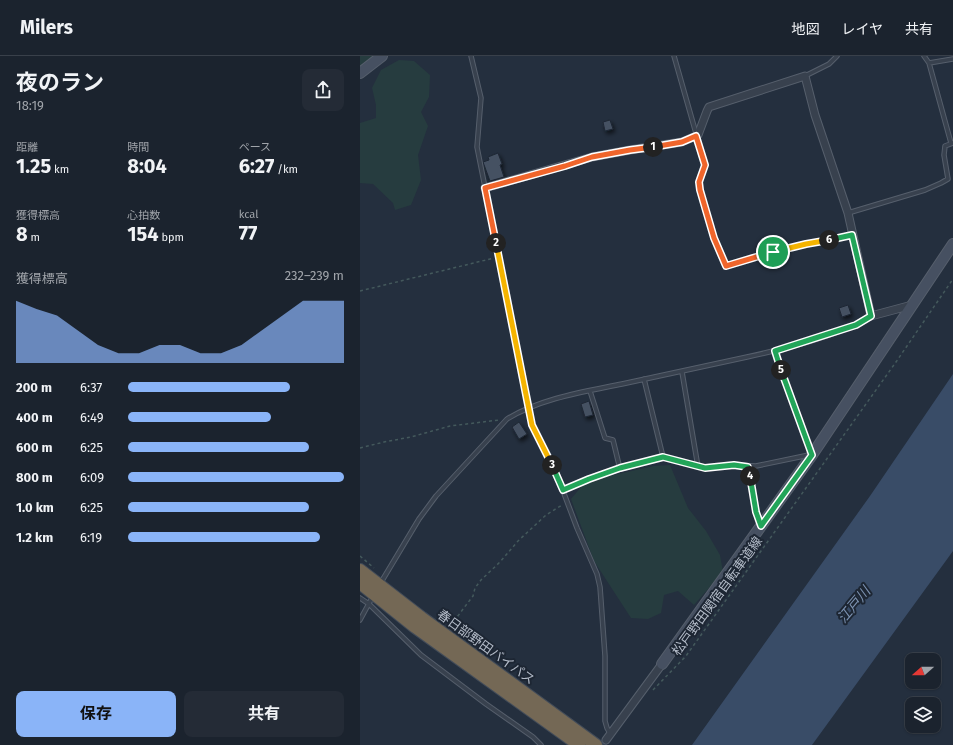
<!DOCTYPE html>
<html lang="ja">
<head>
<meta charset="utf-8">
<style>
	:root { --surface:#1b232e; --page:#242b36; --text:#f1f3f6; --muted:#a0a4aa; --line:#39404a; --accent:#8ab4f8 }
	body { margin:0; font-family:"Fira Sans","Noto Sans JP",sans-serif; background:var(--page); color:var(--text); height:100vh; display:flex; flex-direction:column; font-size:15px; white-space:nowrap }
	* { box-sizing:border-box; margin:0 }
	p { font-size:13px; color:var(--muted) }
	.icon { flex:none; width:22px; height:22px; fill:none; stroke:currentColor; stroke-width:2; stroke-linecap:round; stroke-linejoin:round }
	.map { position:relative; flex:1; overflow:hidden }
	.drawer { display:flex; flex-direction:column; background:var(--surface); width:360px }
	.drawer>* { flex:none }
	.needle { width:26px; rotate:249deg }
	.fabs { position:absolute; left:545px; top:597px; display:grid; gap:8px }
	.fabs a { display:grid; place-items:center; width:36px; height:36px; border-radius:8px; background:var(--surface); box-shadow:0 1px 3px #0004,0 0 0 1px var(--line); font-size:20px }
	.pin { position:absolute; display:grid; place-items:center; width:34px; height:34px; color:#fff; margin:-17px; border:2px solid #fff; border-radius:50%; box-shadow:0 1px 4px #0007 }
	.km { position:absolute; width:20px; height:20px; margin:-10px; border-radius:50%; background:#222; color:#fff; font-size:11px; line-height:20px; text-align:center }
	.round { display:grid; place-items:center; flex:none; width:42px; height:42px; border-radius:8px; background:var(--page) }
	.overview { display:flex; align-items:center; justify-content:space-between; height:68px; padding:0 16px }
	h1 { font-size:22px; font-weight:700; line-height:30px }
	.metrics { display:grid; grid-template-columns:repeat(3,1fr); gap:6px; height:68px; padding:4px 16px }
	.metrics div { display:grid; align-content:center }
	.metrics b { font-size:20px; font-weight:700 }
	.metrics small { font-size:11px; font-weight:400 }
	.metrics p { font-size:11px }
	.chart { height:112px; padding:8px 16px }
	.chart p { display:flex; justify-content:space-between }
	.chart svg { width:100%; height:72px; margin-top:4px; fill:var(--accent); opacity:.7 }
	.action { display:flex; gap:8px; margin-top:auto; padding:8px 16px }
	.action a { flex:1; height:46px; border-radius:8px; background:var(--accent); color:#111; font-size:16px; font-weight:700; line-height:46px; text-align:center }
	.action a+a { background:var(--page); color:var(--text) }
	ul { padding:0 16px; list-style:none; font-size:13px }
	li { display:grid; grid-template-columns:64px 48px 1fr; align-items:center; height:30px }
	li i { height:10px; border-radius:5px; background:var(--accent) }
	header { display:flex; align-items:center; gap:24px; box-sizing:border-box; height:56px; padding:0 20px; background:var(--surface); border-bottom:1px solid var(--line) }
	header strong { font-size:19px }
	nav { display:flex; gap:22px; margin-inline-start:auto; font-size:14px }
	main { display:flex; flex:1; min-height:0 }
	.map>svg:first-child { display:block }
</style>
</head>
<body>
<header>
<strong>Milers</strong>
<nav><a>地図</a><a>レイヤ</a><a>共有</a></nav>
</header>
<main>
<section class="drawer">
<div class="overview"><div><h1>夜のラン</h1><p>18:19</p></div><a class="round"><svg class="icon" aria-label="share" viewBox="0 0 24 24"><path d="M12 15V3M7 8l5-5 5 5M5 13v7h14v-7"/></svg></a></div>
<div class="metrics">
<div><p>距離</p><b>1.25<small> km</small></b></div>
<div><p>時間</p><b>8:04</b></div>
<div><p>ペース</p><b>6:27<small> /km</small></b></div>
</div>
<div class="metrics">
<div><p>獲得標高</p><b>8<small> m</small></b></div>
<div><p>心拍数</p><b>154<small> bpm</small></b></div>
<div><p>kcal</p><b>77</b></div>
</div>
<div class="chart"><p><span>獲得標高</span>232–239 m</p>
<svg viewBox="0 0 160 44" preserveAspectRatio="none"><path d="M0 44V6L10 11L20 15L30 24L40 33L50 38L60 38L70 33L80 33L90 38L100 38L110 33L120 24L130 15L140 6L150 6L160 6V44z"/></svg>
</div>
<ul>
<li><b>200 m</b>6:37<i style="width:75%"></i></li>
<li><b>400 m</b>6:49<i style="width:66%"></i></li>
<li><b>600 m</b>6:25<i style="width:84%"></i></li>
<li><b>800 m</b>6:09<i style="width:100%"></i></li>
<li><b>1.0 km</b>6:25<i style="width:84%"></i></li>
<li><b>1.2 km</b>6:19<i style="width:89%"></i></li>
</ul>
<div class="action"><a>保存</a><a>共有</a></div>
</section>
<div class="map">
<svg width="593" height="689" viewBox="0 0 593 689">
	<defs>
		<filter id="shadow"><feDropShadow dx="2" dy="3" stdDeviation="2" flood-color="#0009"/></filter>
	</defs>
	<rect width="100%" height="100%" fill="#242f3e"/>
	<path fill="#263c3f" d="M0,0H13L0,10Z
		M39,4L54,5L70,19L69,41L61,56L68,70L58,99L61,124L51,149L35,154L33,147L13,128L0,127V67L16,62V49L12,32L21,14Z
		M310,409L328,452L346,475L360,499L363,516L334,549L318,535L304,539L301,557L288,563L271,562L234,505L211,443L226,425L294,410Z"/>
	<path fill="#394c67" d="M593,318V495L452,689H332L510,440Z"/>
	<path fill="#455162" stroke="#1f2835" filter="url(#shadow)" d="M250,64L253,73L245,75L243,66Z
		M138,97L142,108L140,109L144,121L130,125L123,106L129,104L128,101Z
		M488,249L491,258L482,261L479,252Z
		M229,345L233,359L225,361L221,348Z
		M159,366L167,378L159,383L152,371Z"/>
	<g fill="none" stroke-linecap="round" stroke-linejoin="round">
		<path stroke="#3a4453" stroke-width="7" stroke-dasharray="7 3.5" stroke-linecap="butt" d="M242,689L246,684"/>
		<g stroke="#565f6c" stroke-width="5.5">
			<path id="lane" d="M111,0L121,42L117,91L166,338L168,352L172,369L197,419L217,472L237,518L240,531L245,600V665L247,672L250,677
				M314,0L345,109L339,126L340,134L357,189
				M564,0L569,7L591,87
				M569,7L593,3
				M445,20L469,8L477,0
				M488,157L565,134L581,127L588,123L584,99L585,90L593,87
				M322,316L338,411
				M284,323L303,401
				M230,335L245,382L253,384L260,413
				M388,411L396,456L400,469
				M203,434L229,423L260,413L303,401L345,412L374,409L396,410L449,399
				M20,528L59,463L76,440L147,363C182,342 223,336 262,328C304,319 346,310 387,301C428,292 475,281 511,260
				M0,542L9,548L61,599L126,648L173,681L181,689
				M0,564L13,540"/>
		</g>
		<g stroke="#565f6c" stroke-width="9">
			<path id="street" d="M125,132L232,101L270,94L322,86L338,79L347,55L349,51L445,20L455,59L488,157L511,260L552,249
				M246,684L302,608"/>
		</g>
		<g stroke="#565f6c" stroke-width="12">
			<path id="secondary" d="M0,17L22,0
				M302,608L452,399L593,188"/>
		</g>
		<g stroke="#434c59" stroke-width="14">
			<path id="highway" d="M0,514L62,562L236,689
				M0,527L55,571L219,689"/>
		</g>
		<path stroke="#44595c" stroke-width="1.5" stroke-dasharray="3 3" stroke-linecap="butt" d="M359,193L366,210L446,188L486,180
			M0,235L134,202
			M416,299L448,390
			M0,392L24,386L51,381L90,370L139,364
			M0,500L14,512
			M94,565L113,540L115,532L121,524L140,506L158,485L186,459L202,449
			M293,634L326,600L536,306L593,223"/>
		<use href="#lane" stroke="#38414e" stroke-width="3.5"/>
		<use href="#street" stroke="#38414e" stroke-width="7"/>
		<use href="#secondary" stroke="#465061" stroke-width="10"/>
		<use href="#highway" stroke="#746855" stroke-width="12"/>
	</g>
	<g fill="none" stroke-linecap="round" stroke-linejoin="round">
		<g stroke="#fff" stroke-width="8">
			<path id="split-1" d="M293,91L322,86L336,80L345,109L339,126L340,134L354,182L366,210L413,196"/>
		</g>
		<g stroke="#fff" stroke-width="8">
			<path id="split-2" d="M136,187L125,132L205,110L232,101L270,94L293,91"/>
		</g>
		<g stroke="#fff" stroke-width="8">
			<path id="split-3" d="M136,187L172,369L192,409"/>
		</g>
		<g stroke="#fff" stroke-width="8">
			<path id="split-4" d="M192,409L203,434L229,423L260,412L303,401L345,412L374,409L388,411L390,420"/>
		</g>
		<g stroke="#fff" stroke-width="8">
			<path id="split-5" d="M390,420L396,456L401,470L452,399L421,314"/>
		</g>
		<g stroke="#fff" stroke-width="8">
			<path id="split-6" d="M421,314L415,295L496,269L511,260L492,179L469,184"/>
		</g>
		<g stroke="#fff" stroke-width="8">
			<path id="split-7" d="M413,196L446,188L469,184"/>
		</g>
		<use href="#split-1" stroke="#f0652b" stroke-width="5"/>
		<use href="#split-2" stroke="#f0652b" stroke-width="5"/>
		<use href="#split-3" stroke="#f5b400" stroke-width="5"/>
		<use href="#split-4" stroke="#22a559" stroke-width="5"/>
		<use href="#split-5" stroke="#22a559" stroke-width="5"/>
		<use href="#split-6" stroke="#22a559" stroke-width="5"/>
		<use href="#split-7" stroke="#f5b400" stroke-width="5"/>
	</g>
	<g text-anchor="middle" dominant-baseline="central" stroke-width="4" stroke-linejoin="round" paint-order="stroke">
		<g font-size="13" fill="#b4bcc9" stroke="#1d2633">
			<text transform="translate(357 540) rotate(-54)">松戸野田関宿自転車道線</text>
			<text transform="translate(126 591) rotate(36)">春日部野田バイパス</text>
		</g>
		<g font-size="14" font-style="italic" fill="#7c92b1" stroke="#1d2633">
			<text transform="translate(494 549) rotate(-50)">江戸川</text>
		</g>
	</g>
</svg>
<div class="fabs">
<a><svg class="needle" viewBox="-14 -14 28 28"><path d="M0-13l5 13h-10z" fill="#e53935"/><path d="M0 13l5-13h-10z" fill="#a0a4aa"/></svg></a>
<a><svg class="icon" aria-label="layers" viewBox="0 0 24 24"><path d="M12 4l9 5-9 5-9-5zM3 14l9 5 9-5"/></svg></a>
</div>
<div class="pin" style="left:413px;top:196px;background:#1e9e55"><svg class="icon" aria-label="arrive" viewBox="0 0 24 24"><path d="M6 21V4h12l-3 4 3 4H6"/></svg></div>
<b class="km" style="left:293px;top:91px">1</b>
<b class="km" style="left:136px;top:187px">2</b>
<b class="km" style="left:192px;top:409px">3</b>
<b class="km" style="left:390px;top:420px">4</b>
<b class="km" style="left:421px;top:314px">5</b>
<b class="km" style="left:469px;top:184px">6</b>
</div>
</main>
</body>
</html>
